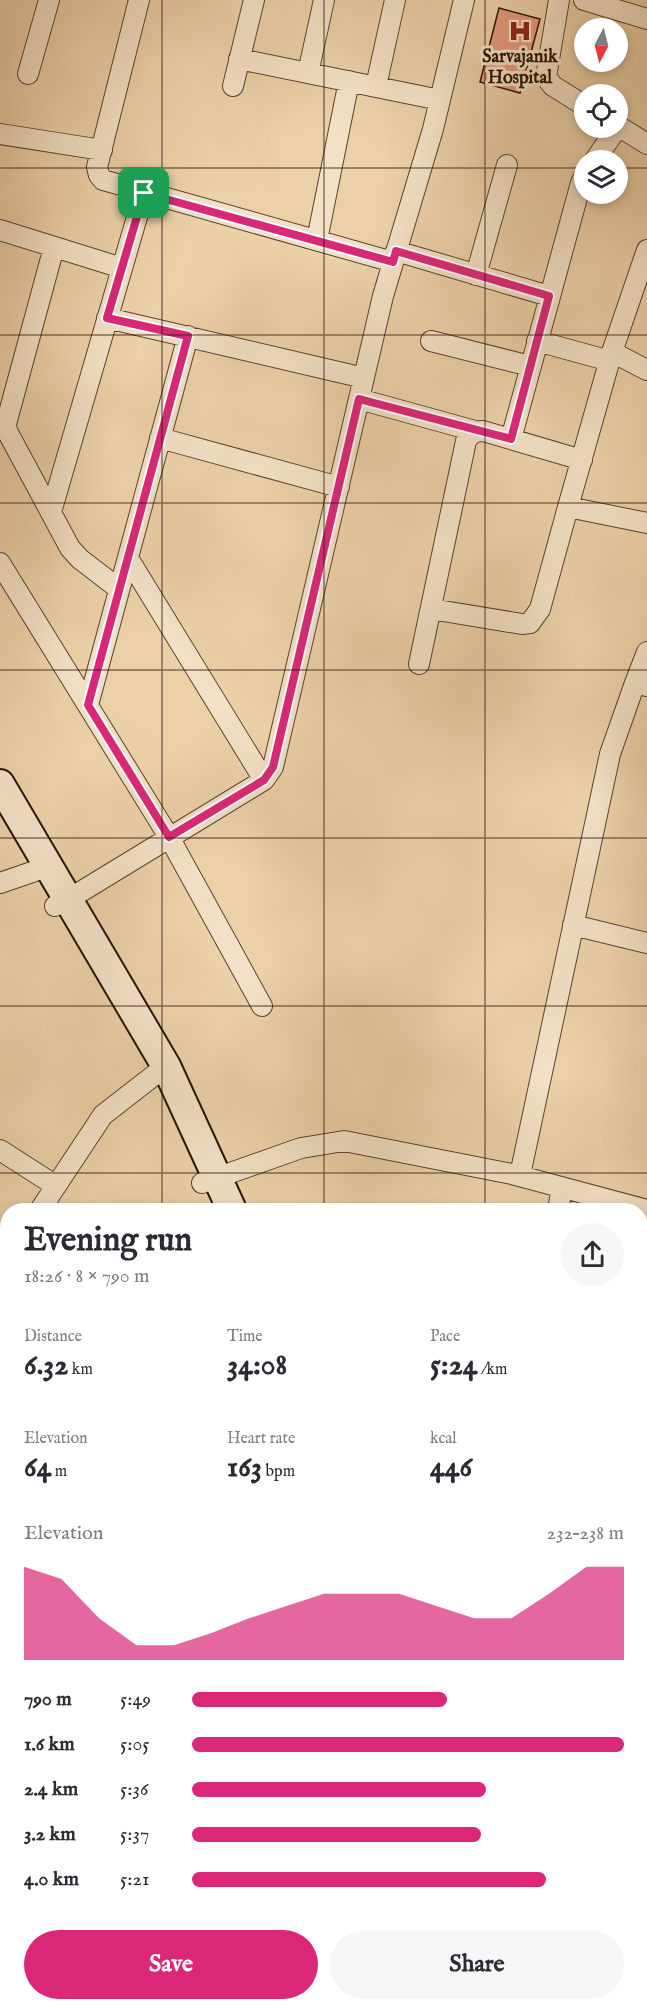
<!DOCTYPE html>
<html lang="en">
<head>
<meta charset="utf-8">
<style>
	:root { --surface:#fff; --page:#f7f7f7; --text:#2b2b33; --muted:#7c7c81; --accent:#db2777 }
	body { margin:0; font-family:"IM FELL English",serif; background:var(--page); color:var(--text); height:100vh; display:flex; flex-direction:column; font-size:22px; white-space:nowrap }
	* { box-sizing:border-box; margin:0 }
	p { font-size:20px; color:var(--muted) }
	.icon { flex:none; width:33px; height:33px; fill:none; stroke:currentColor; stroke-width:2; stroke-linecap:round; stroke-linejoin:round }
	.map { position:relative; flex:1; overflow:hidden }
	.sheet { position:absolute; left:0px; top:1203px; width:648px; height:808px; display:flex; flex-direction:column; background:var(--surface); border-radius:24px 24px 0 0; box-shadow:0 3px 9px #0003 }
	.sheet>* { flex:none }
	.needle { width:39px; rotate:187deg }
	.controls { position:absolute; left:574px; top:18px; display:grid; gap:12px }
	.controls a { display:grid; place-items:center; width:54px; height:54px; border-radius:50%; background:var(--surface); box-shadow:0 3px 9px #0003; font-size:30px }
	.pin { position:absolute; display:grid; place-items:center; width:51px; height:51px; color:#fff; margin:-26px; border-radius:12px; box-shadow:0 3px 9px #0006 }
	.round { display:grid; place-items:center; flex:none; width:63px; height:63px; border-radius:32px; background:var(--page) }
	.head { display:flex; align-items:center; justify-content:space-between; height:102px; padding:0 24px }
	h1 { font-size:33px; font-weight:700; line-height:45px }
	.stats { display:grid; grid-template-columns:repeat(3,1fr); gap:9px; height:102px; padding:6px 24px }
	.stats div { display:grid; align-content:center }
	.stats b { font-size:30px; font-weight:700 }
	.stats small { font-size:16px; font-weight:400 }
	.stats p { font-size:16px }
	.chart { height:168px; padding:12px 24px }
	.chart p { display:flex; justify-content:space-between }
	.chart svg { width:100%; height:108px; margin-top:6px; fill:var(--accent); opacity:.7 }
	.cta { display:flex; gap:12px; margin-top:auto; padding:12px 24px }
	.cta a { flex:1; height:69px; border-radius:36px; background:var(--accent); color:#fff; font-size:24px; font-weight:700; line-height:69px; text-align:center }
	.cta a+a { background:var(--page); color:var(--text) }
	ul { padding:0 24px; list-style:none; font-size:20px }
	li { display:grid; grid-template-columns:96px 72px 1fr; align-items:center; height:45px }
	li i { height:15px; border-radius:8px; background:var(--accent) }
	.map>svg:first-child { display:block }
</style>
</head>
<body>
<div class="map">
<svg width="647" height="2011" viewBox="0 0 647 2011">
	<rect width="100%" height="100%" fill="#ecd0a8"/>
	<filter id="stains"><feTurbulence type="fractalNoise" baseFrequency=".00333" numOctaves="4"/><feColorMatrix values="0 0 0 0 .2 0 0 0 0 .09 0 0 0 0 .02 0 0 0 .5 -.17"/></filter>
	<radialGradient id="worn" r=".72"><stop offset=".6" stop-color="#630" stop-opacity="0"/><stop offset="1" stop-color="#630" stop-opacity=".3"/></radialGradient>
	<path fill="#e4997e" stroke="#271405" stroke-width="1.5" d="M499,8L540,19L520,93L480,82Z"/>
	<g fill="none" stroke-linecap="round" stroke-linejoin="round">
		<g stroke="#58432e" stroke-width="22">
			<path id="street" d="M139,0L97,167L99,175L103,180L393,262
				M559,0L546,77L553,86L585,106
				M584,0L647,19
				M239,59L440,100
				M308,73L324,0
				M28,74L49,0
				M233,86L254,0
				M376,86L395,0
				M618,126L647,144
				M0,134L102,150
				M595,160L617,128
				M0,230L122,268
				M317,240L349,81
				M54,247L6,424L7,431L70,548L80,559L119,589
				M396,251L549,296
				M476,275L507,165
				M107,318L364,378
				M431,341L530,366
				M537,341L610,361
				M612,352L647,250
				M647,370L612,352L568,507L647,523
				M359,399L475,431
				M160,438L339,487
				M511,439L581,183L585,175
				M51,512L144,193
				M128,558L264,780
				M0,563L169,837L262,1006
				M431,609L522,624L530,623L540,609L568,507
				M647,652L635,683L647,686
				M419,664L466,441C470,434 474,431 483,431L582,460
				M88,705L188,336
				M0,883L35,871L48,864
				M55,906L69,899L264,780L273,767L383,296L433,129L464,0
				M573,925L647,943
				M0,1150L56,1186
				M520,1175L610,754L635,683
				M202,1183L301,1148L344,1141L512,1174L647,1210
				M40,1210L103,1115L166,1066
				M558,1210L562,1187
				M0,1264L8,1261
				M640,1375L647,1376
				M0,1514H8
				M640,1518L647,1519
				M640,1628L647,1626
				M0,1631H8
				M640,1744L647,1743
				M640,1917H647
				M0,1919L8,1915
				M100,2004L104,2011
				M240,2004L242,2011
				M362,2004L365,2011
				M487,2004L490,2011"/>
		</g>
		<g stroke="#271405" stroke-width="32">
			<path id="secondary" d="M0,784L166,1066L232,1210
				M600,2004L603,2011
				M623,2004L626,2011"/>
		</g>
		<use href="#street" stroke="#f3e0c6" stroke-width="20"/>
		<use href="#secondary" stroke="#f3e0c6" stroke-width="28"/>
	</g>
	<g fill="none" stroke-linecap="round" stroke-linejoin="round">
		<g stroke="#fff" stroke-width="12">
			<path id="route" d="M144,193L393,262L396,251L549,296L511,439L359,399L273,767L264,780L169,837L88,705L188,336L107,318Z"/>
		</g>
		<use href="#route" stroke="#db2777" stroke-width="8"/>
	</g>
	<path fill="none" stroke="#271405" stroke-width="1.5" stroke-opacity="0.55" d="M162,0V1210M324,0V1210M485,0V1210M0,168H585M618,168H647M0,335H647M0,503H647M0,670H647M0,838H647M0,1006H647M0,1173H647M0,1341H8M640,1341H647M0,1508H8M640,1508H647M0,1676H8M640,1676H647M0,1843H8M640,1843H647M162,2004V2011M324,2004V2011M485,2004V2011"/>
	<defs>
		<g id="hospital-bare" transform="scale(1.8)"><path d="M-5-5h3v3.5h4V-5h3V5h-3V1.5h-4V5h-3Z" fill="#8f2418" stroke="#f3e0c6" stroke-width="2.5" paint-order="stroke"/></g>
	</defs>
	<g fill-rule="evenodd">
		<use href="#hospital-bare" x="520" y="31"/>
	</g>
	<g text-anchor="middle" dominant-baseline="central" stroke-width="6" stroke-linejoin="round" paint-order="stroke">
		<g font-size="18" font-weight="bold" fill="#271405" stroke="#f3e0c6">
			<text x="520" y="57">Sarvajanik<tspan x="520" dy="21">Hospital</tspan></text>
		</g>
	</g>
	<rect width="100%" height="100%" filter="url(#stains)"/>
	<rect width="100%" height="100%" fill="url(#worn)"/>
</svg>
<div class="controls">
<a><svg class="needle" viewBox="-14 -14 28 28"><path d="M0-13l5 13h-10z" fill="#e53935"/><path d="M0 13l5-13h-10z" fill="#7c7c81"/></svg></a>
<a><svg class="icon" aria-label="locate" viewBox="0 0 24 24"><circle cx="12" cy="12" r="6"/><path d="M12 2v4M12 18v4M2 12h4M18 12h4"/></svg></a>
<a><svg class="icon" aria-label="layers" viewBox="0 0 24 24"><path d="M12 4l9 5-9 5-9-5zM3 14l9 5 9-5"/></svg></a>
</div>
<div class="pin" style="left:144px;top:193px;background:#1e9e55"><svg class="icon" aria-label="arrive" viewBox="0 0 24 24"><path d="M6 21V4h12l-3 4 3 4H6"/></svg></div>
<section class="sheet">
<div class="head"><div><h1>Evening run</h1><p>18:26 · 8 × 790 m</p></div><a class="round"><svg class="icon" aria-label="share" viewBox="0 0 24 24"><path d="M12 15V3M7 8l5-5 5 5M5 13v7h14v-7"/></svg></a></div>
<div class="stats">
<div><p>Distance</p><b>6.32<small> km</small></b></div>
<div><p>Time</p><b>34:08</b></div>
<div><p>Pace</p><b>5:24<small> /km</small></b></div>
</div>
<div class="stats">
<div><p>Elevation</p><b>64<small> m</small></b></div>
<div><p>Heart rate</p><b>163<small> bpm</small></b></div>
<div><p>kcal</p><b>446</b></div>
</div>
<div class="chart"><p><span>Elevation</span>232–238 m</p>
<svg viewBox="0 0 160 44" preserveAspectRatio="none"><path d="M0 44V6L10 11L20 27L30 38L40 38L50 33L60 27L70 22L80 17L90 17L100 17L110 22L120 27L130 27L140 17L150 6L160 6V44z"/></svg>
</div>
<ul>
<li><b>790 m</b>5:49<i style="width:59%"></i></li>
<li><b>1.6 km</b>5:05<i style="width:100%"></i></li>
<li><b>2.4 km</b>5:36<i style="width:68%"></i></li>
<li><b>3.2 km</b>5:37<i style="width:67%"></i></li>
<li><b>4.0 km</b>5:21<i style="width:82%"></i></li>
</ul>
<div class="cta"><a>Save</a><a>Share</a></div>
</section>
</div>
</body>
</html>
